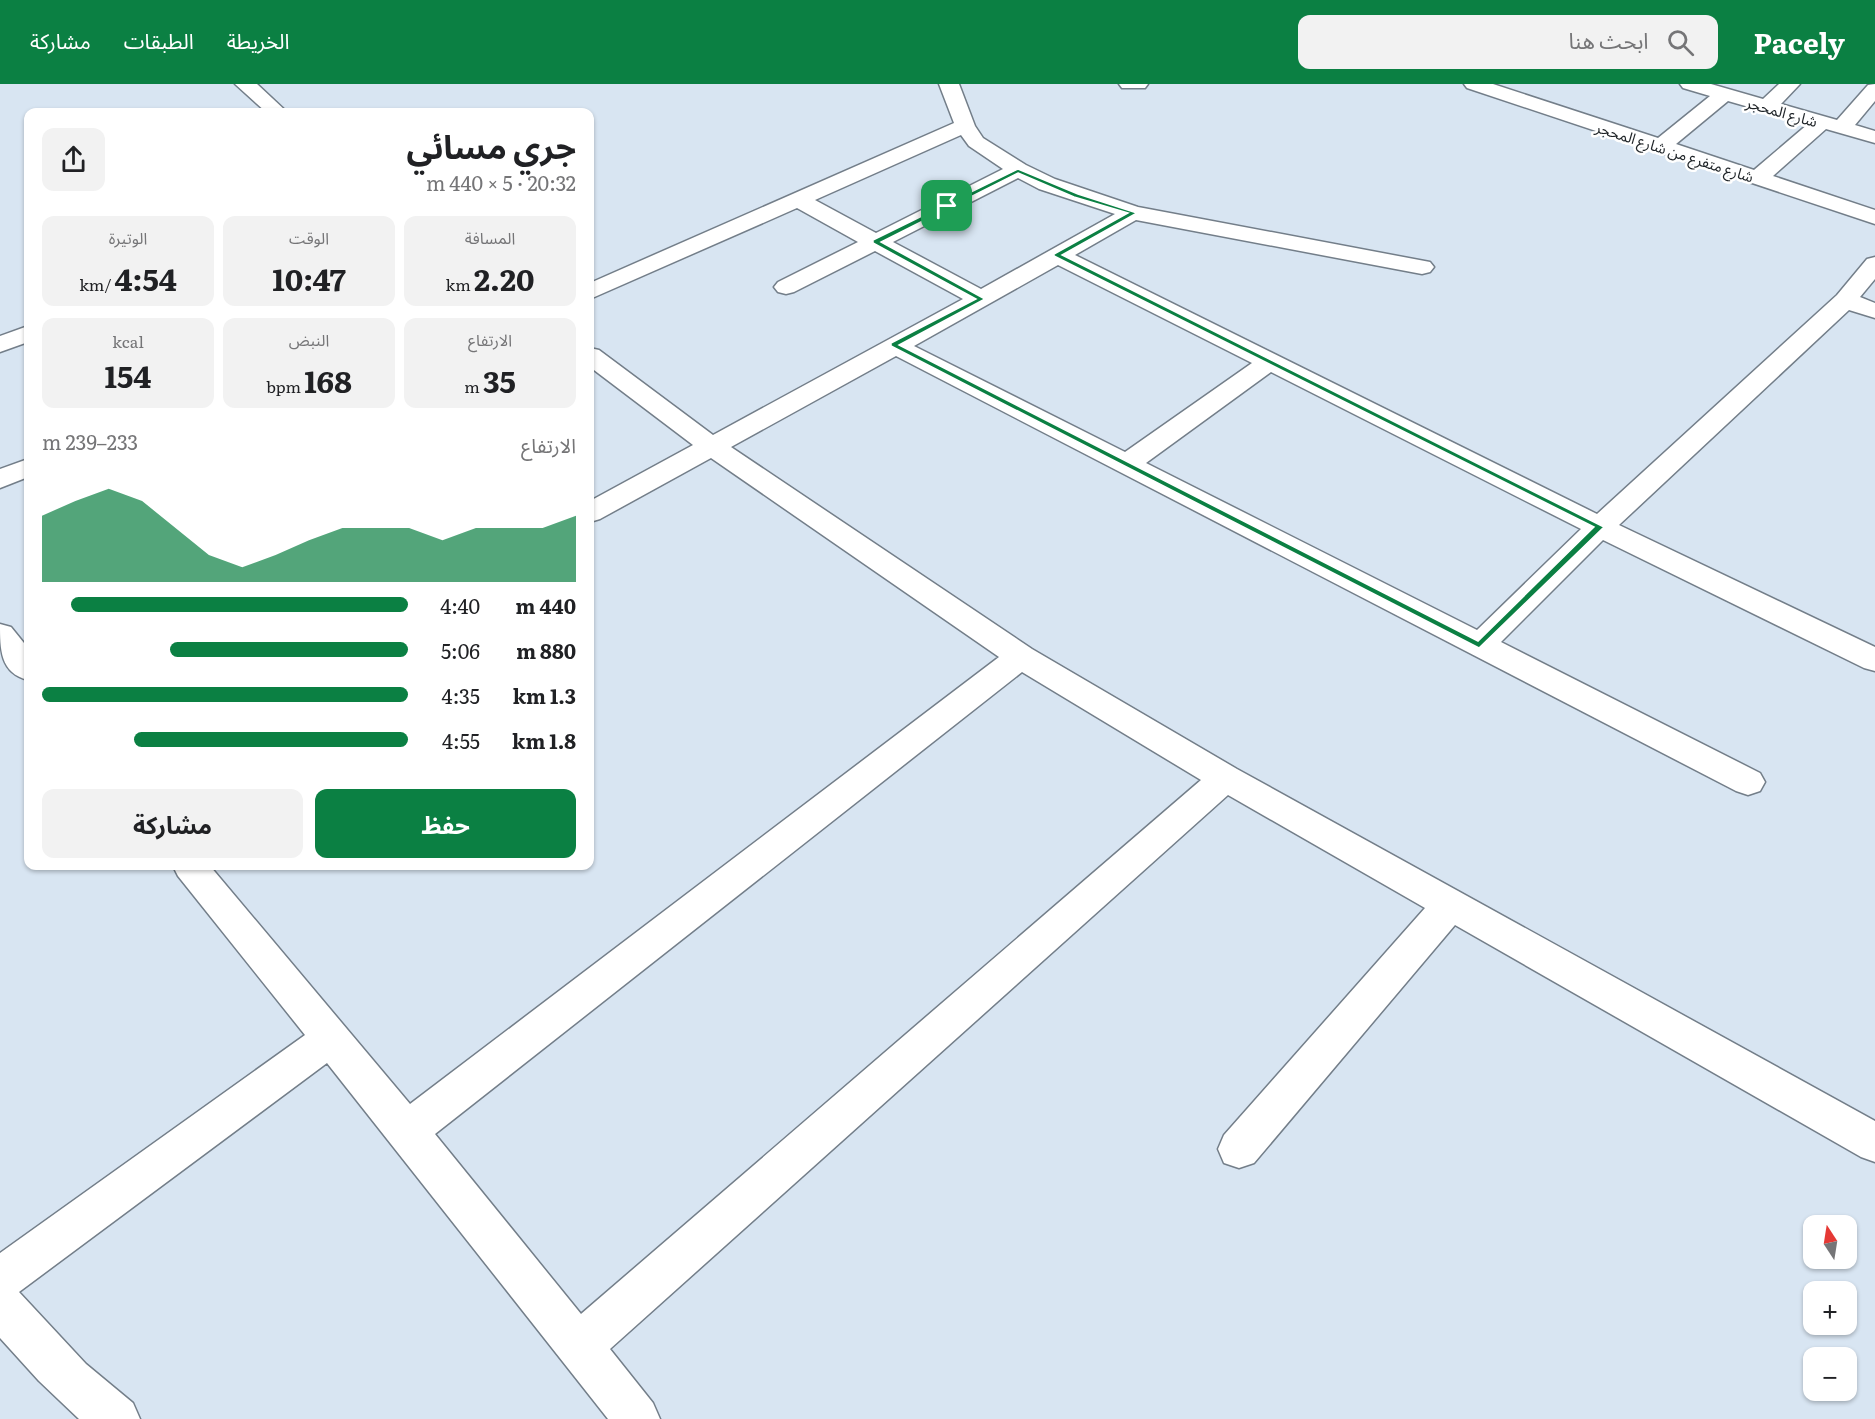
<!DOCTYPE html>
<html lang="ar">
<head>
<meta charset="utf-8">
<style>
	:root { --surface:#fff; --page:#f2f2f2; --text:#202124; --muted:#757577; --accent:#0b8043 }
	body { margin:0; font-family:Literata,"Noto Sans Arabic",serif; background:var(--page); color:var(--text); direction:rtl; height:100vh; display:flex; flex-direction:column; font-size:22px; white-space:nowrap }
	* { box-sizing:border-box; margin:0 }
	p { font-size:20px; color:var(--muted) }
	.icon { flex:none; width:33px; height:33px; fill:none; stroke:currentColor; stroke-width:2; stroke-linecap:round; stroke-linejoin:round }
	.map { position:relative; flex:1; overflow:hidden; direction:ltr }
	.drawer { position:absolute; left:24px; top:24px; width:570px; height:762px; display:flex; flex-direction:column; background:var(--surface); border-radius:12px; box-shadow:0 2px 4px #0004; direction:rtl }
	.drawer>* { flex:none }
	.needle { width:39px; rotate:348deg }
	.controls { position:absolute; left:1803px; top:1131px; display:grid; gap:12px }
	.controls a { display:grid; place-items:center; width:54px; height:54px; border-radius:12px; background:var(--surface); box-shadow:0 2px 4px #0004; font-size:30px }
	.pin { position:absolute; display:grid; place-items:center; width:51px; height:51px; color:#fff; margin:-26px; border-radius:12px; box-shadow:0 3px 9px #0006 }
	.round { display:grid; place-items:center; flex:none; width:63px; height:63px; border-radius:12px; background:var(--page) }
	.overview { display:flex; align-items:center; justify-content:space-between; height:102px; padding:0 18px }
	h1 { font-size:33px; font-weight:700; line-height:45px }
	.stats { display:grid; grid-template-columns:repeat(3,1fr); gap:9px; height:102px; padding:6px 18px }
	.stats div { display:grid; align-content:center; border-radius:12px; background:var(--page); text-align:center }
	.stats b { font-size:30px; font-weight:700 }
	.stats small { font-size:16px; font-weight:400 }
	.stats p { font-size:16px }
	.chart { height:168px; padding:12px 18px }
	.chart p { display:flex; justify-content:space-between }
	.chart svg { width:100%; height:108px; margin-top:6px; fill:var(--accent); opacity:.7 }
	.button { display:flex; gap:12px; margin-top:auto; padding:12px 18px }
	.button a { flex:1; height:69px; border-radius:12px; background:var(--accent); color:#fff; font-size:24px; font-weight:700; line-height:69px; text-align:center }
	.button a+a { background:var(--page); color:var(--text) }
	ul { padding:0 18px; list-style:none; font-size:20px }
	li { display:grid; grid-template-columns:96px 72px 1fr; align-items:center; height:45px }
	li i { height:15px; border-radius:8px; background:var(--accent) }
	header { display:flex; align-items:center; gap:36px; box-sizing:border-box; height:84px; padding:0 30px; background:var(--accent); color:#fff }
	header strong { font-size:28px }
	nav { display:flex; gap:33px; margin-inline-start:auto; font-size:21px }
	.search { width:420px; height:54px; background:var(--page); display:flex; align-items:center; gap:15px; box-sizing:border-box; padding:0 21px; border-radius:12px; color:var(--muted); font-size:22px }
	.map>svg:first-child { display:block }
</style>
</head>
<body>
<header>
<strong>Pacely</strong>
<div class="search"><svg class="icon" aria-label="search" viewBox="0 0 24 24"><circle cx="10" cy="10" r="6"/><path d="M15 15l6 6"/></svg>ابحث هنا</div>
<nav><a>الخريطة</a><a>الطبقات</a><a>مشاركة</a></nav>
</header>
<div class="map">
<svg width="1875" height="1335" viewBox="0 0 1875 1335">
	<rect width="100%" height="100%" fill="#d8e5f2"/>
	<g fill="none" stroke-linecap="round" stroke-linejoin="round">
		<g stroke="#737e89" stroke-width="3">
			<path id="minor" d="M235,0H257L287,28H266Z
				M939,0H959L975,42L983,54L1026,81L1055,95L1138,123L1430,178L1434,183L1430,188L1422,190L1136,136L1075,171L1597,430L1837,211L1867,175L1875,173V195L1860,213L1875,219V234L1849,226L1619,441L1875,563V587L1864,584L1603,456L1501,558L1760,689L1765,698L1760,707L1748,711L1736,707L896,272L731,363L1032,565L1237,685L1875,1037V1078L1861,1073L1455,841L1254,1079L1239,1084L1224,1079L1218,1065L1224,1051L1425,824L1228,711L610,1265L653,1319L660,1335H608L327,979L19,1208L86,1280L133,1319L140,1335H79L39,1297L0,1254V1169L305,951L178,792L173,782H210L410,1020L999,573L711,374L600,435L590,438V417L693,361L590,283V264L599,266L713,351L963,215L875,167L794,208L786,210L778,208L774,203L778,198L858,158L797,124L590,215V199L954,39ZM961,51L969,62L1003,85L876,149L815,116ZM1018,94L1039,105L1115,130L981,205L893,158ZM1058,181L1252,279L1125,368L914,262ZM1271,288L1581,445L1477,546L1146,379ZM1022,588L1201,696L581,1230L435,1050Z
				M1119,0H1148L1145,4H1122Z
				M1464,0H1493L1658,54L1710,12L1683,4L1680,0H1711L1763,15L1779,0H1800L1781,20L1837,36L1868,1L1875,0V17L1855,41L1875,47V59L1826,45L1773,92L1875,126V140L1467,4ZM1728,17L1808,40L1754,86L1676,60Z
				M28,242V258L0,268V252Z
				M28,375V393L0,404V385Z
				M0,540L11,543L28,564V596C0,589 0,565 0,540Z"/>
		</g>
		<use href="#minor" fill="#fff" fill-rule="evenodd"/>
	</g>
	<path fill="#0b8043" stroke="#fff" stroke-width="1.5" fill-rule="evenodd" d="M1018,85L1078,110L1137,129L1062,171L1604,443L1479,564L891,262V259L976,215L873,159V156ZM1018,89L1074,113L1128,129L1054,170V172L1594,443L1478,557L899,261L985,215L881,158Z"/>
	<g text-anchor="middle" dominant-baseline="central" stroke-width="5" stroke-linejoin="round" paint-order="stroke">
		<g font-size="15" fill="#1e2327" stroke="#fff">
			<text transform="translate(1782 27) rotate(16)">شارع المحجر</text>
			<text transform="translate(1675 67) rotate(18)">شارع متفرع من شارع المحجر</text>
		</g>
	</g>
</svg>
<div class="controls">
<a><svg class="needle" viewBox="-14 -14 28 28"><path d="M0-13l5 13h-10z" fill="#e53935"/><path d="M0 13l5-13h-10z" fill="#757577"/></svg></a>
<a>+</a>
<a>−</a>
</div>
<div class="pin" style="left:947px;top:122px;background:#1e9e55"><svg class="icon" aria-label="arrive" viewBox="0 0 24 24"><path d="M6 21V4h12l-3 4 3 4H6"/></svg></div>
<section class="drawer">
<div class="overview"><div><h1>جري مسائي</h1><p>20:32 · 5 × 440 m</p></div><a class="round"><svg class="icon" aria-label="share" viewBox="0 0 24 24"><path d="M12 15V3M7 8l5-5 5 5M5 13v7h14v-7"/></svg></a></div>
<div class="stats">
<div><p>المسافة</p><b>2.20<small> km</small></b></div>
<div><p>الوقت</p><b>10:47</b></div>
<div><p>الوتيرة</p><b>4:54<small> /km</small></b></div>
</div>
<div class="stats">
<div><p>الارتفاع</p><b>35<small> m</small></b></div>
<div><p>النبض</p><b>168<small> bpm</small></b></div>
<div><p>kcal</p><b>154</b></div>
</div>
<div class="chart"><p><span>الارتفاع</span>233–239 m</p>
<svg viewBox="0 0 160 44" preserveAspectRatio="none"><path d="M0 44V17L10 11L20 6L30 11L40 22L50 33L60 38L70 33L80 27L90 22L100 22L110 22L120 27L130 22L140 22L150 22L160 17V44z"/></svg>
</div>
<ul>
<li><b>440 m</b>4:40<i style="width:92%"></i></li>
<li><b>880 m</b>5:06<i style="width:65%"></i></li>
<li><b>1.3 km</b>4:35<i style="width:100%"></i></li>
<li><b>1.8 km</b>4:55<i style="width:75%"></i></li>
</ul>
<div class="button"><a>حفظ</a><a>مشاركة</a></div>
</section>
</div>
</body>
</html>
